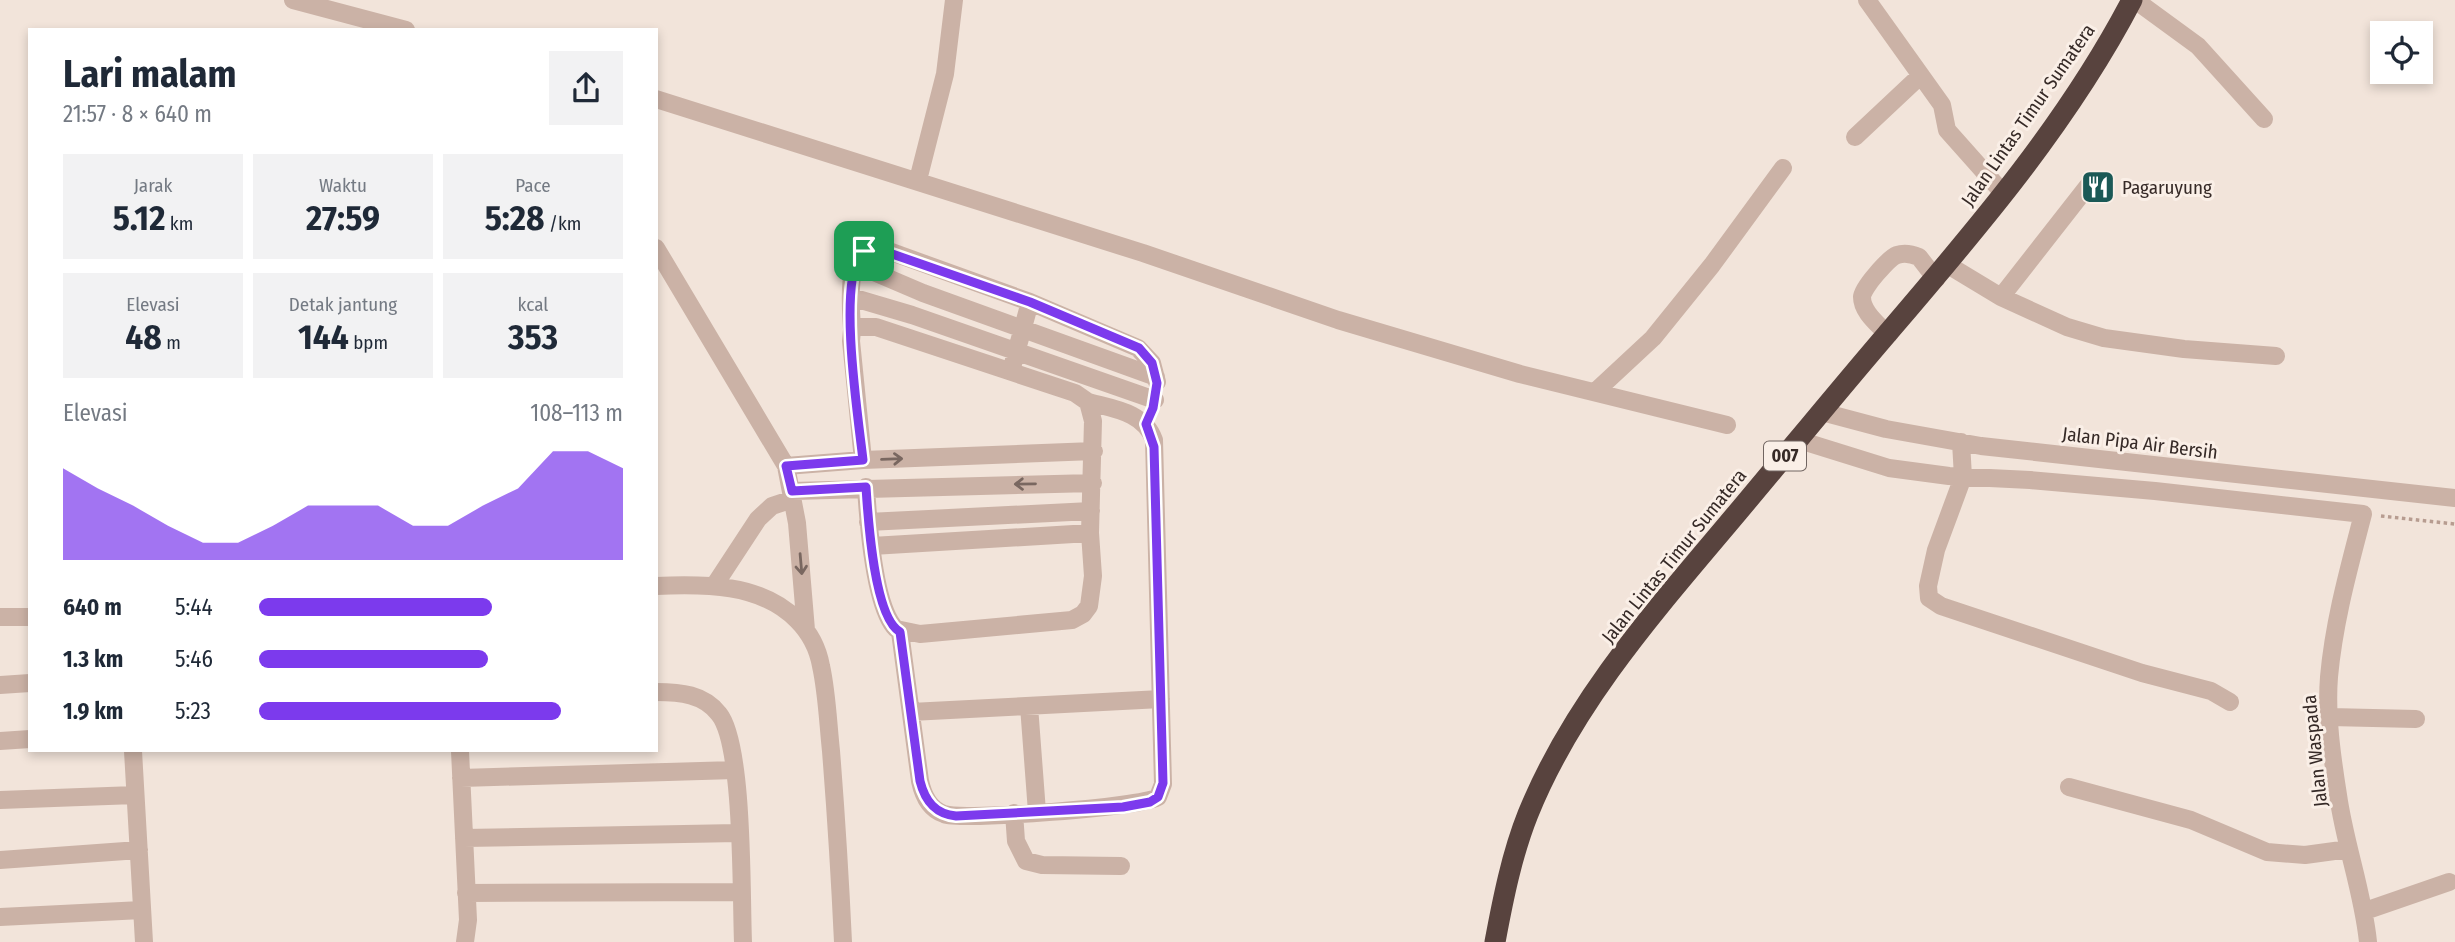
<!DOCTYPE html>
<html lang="id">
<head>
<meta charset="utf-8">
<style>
	:root { --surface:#fff; --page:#f2f2f3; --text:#1f2937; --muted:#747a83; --accent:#7c3aed }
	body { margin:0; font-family:"Fira Sans Condensed",sans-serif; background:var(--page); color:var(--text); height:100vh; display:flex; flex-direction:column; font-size:26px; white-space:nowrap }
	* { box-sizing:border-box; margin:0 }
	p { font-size:23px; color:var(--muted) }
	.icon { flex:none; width:38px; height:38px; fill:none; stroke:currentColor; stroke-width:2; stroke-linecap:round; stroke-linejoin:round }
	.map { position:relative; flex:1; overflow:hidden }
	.drawer { position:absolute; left:28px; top:28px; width:630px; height:724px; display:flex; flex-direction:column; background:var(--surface); border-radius:0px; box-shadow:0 4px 10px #0003 }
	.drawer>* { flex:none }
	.buttons { position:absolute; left:2370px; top:21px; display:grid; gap:14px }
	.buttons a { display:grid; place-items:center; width:63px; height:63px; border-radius:0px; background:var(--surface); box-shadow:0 4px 10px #0003; font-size:35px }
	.pin { position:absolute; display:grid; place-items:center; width:60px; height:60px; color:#fff; margin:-30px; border-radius:14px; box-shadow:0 4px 10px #0006 }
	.round { display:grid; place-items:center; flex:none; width:74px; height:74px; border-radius:0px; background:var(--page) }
	.overview { display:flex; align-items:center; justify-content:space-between; height:119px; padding:0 35px }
	h1 { font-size:38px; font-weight:700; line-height:52px }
	.metrics { display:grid; grid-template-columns:repeat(3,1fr); gap:10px; height:119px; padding:7px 35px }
	.metrics div { display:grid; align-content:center; border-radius:0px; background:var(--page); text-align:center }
	.metrics b { font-size:35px; font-weight:700 }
	.metrics small { font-size:19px; font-weight:400 }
	.metrics p { font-size:19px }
	.chart { height:196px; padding:14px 35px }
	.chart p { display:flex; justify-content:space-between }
	.chart svg { width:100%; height:126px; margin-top:7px; fill:var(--accent); opacity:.7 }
	ul { padding:0 35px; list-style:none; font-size:23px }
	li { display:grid; grid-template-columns:112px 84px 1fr; align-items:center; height:52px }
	li i { height:18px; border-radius:9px; background:var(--accent) }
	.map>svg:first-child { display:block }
</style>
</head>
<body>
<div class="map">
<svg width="2455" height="942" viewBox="0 0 2455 942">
	<rect width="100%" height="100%" fill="#f2e4da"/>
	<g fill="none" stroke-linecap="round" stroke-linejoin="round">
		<path stroke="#b79c90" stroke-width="3.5" stroke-dasharray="3.5 3.5" stroke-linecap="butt" d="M2381,516L2455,524"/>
		<path stroke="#cbb2a6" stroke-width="18" d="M293,0L406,30
			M1867,0L1942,105L1947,130L2003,193
			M2135,0L2198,46L2264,119
			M656,99L1143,253L1338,320L1520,374L1727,425
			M1855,137L1920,76
			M918,180L945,74L954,0
			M656,248L786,466L797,523L806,630
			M855,264L923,293L1156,377
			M1948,265L2001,297L2067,327L2104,338L2184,349L2276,356
			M851,297L912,315L1155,400
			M2001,297L2091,182
			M1030,302L1138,348L1152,363L1157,382
			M852,329C851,303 842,240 886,250L1030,302L1011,371
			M1887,334C1878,324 1862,312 1862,297C1862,288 1889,258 1897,255C1905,252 1912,254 1919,257L1936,279
			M1596,391L1653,338L1712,265L1783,168
			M1822,412L1886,429L1981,446L2455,498
			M1799,440L1889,468L1949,476L2030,480L2155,491L2363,514C2349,568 2334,621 2329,677C2326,715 2332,757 2338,795C2345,845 2363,892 2368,942
			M1961,442L1963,477L1936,550L1928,586L1929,598L1941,606L2142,673L2211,691L2230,702
			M863,460L851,341L852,330L858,327H876L1075,393L1088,402L1093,421L1090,533L1093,576L1089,606L1083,614L1072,620L920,634L896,629C874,607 868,520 866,487
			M786,466L863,460L1094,451
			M792,491L1093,483
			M868,522L1091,511
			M872,546L1090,533
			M656,586C703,584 761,583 797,620C809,632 818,649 821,666C827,693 828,723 831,751C836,814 840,878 843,942
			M714,586L758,519L772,506L793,499
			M0,617H30
			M900,632L920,781C923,795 929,809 944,814C962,821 1143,807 1158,797L1163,784L1154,440C1144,412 1114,409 1088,402
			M0,685L30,683
			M656,692C680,692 704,694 719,714C744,745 741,896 743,942
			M1029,706L1037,812
			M911,712L1161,699
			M2330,717L2416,719
			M0,741L30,739
			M133,751L144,942
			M460,751L468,920L465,942
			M461,778L735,770
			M2069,787L2191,820L2267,852L2305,855L2349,849
			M0,800L135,795
			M1014,813L1016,841L1026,861L1042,865L1121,866
			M464,838L738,833
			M0,860L139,850
			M466,893L741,892
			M2365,911L2449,882
			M0,917L142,910"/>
		<path stroke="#58433e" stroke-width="21" d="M1495,942C1503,899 1512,854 1528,814C1572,705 1652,614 1727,525C1781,461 1833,397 1887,334C1976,230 2068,123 2132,0"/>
	</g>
	<defs><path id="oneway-shaft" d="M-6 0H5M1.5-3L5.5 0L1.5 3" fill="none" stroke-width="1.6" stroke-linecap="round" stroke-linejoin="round" transform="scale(1.75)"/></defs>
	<g stroke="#796760">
		<use href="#oneway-shaft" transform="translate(892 459) rotate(-2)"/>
		<use href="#oneway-shaft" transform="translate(1025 484) rotate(179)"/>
		<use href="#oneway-shaft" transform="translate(801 564) rotate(85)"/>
	</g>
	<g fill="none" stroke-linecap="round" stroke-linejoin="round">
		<g stroke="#fff" stroke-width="14">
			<path id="route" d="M875,248L1030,302L1139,348L1152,363L1157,383L1153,408L1146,424L1154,447L1163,783L1158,797L1150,802L1123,807L956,816C935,814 925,801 920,781L900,632C874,617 868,518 866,487L792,491L786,466L863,460C858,416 839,292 859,256Z"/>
		</g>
		<use href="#route" stroke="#7c3aed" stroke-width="9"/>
	</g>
	<defs>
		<g id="restaurant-square" transform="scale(1.75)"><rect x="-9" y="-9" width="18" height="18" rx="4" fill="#1b5956" stroke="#faefe7"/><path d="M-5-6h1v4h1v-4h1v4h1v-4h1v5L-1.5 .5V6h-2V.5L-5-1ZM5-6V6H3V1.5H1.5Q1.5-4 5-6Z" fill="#fff"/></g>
	</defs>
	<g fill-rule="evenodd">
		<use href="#restaurant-square" x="2098" y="187"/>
	</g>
	<g text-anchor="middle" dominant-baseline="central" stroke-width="6" stroke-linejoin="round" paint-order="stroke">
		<rect fill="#faefe7" stroke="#716561" stroke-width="2" x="1764" y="441.5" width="42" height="29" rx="5"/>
		<g font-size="18" font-weight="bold" fill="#362a27">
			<text x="1785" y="456">007</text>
		</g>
		<g font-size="19" fill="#362a27" stroke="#faefe7">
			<text transform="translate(2028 115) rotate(-55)">Jalan Lintas Timur Sumatera</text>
			<text transform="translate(2140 443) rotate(7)">Jalan Pipa Air Bersih</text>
			<text transform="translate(1674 556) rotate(-51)">Jalan Lintas Timur Sumatera</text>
			<text transform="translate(2315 751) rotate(-96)">Jalan Waspada</text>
		</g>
		<g font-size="19" fill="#362a27" stroke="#faefe7" text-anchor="start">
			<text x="2122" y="187">Pagaruyung</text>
		</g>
	</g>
</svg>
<div class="buttons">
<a><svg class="icon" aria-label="locate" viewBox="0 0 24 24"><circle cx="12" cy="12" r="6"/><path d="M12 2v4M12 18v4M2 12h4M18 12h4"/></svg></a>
</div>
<div class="pin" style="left:864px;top:251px;background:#1e9e55"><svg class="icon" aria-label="arrive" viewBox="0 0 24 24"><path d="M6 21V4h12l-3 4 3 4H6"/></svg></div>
<section class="drawer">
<div class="overview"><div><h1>Lari malam</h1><p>21:57 · 8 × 640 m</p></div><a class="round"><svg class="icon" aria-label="share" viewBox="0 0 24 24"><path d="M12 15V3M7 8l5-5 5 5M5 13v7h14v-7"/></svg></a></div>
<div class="metrics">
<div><p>Jarak</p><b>5.12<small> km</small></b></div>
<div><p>Waktu</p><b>27:59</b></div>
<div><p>Pace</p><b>5:28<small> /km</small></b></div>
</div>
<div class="metrics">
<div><p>Elevasi</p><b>48<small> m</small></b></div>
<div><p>Detak jantung</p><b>144<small> bpm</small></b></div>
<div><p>kcal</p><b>353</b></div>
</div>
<div class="chart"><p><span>Elevasi</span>108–113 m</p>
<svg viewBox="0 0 160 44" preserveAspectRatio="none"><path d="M0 44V12L10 19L20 25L30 32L40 38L50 38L60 32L70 25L80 25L90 25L100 32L110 32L120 25L130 19L140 6L150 6L160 12V44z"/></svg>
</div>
<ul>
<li><b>640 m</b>5:44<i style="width:64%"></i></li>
<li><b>1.3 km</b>5:46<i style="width:63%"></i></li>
<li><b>1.9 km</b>5:23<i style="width:83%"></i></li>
</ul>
</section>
</div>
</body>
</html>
